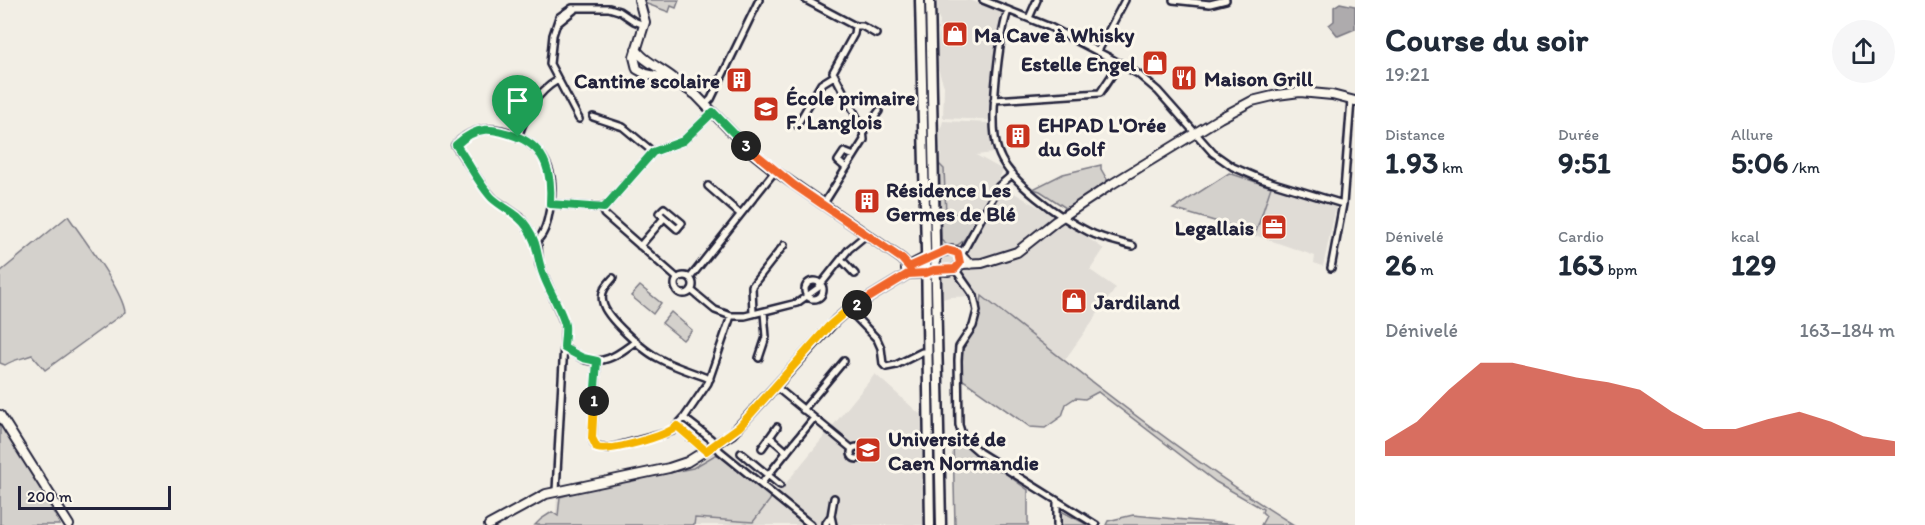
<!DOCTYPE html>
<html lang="fr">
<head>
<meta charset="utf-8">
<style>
	:root { --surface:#fff; --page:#f6f6f7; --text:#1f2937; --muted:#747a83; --accent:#c8321e }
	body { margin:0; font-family:Itim,sans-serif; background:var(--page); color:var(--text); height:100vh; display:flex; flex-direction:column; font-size:22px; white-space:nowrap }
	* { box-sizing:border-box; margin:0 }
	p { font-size:20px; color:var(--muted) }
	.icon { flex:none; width:33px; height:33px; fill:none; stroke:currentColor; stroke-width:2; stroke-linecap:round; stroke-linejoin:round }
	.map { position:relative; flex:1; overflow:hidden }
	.details { display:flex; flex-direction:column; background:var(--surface); width:570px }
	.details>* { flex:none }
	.scale { position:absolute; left:18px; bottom:15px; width:153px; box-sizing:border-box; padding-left:6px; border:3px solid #22223b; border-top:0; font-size:16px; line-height:21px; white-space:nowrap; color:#22223b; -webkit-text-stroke:4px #fbf7ec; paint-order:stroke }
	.pin { position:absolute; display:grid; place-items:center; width:51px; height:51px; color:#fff; margin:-62px -26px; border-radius:50% 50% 50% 0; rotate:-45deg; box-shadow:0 0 6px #0007 }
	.pin .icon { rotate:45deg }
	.km { position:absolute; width:30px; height:30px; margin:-15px; border-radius:50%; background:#222; color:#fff; font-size:16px; line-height:30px; text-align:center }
	.round { display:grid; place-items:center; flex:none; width:63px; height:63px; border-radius:32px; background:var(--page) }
	.head { display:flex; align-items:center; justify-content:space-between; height:102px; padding:0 30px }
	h1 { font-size:33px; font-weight:700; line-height:45px }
	.metrics { display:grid; grid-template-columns:repeat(3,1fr); gap:9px; height:102px; padding:6px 30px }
	.metrics div { display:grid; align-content:center }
	.metrics b { font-size:30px; font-weight:700 }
	.metrics small { font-size:16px; font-weight:400 }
	.metrics p { font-size:16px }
	.chart { height:168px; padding:12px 30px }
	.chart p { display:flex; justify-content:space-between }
	.chart svg { width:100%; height:108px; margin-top:6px; fill:var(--accent); opacity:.7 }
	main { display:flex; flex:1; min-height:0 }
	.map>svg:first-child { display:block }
</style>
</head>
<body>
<main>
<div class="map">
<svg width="1355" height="525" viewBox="0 0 1355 525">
	<rect width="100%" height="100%" fill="#f2eee5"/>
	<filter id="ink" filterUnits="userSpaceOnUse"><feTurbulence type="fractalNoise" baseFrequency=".0167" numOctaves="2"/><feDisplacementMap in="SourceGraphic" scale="12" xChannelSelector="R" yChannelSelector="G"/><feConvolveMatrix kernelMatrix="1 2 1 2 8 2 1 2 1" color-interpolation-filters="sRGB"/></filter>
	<g filter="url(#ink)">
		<path fill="#e0dcd6" d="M939,0H969L1004,12L992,90L991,120L943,118L944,86L937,66L940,21L937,14L938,1Z
			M943,121L991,123L994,153L976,155L1003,170L997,183L1066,223L1104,249L1090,270L1116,288L1064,361L982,296L950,297L921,305L919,165L941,156L940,132Z
			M1271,187L1336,207L1323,266L1314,263L1315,256L1255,235Z
			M875,374L922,416L924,525H555L557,496L574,487L693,464L721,447L778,493Z"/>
		<path fill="#d4d1cc" stroke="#7b7a84" stroke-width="1.5" d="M644,0H679L676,8L671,6L669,12L644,3Z
			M939,164L944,169L946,214L973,213L978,216C971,229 959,259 941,240Z
			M1101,165V169L1109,183L1069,210L1040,191L1033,189L1063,174Z
			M1229,173L1271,187L1255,235L1235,227L1173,209Z
			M68,216C82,237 122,289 125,312L45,370L32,355C22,359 14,359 5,365L0,363V272Z
			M640,286L661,303L653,314L631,296Z
			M982,296C1084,376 1184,457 1294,525H1261L1266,516L1262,512L1263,509L1216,482L1098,392L1085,399L1075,398L1066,404L1062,416L1045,428L1030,427L962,379L961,350L978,320Z
			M671,312L692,330L683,340L662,323Z
			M0,423L33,473L60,525H0Z
			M960,440L1028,490V525H955L953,441Z
			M715,455H719L771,496L770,500L753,522L695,518L694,525H535L541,519L552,512L558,516L560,497L568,495V493L693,468Z
			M1061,511L1088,525H1061Z
			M1133,515L1239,525H1106L1108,521Z"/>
		<path fill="#aeabad" stroke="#76747f" stroke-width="1.5" d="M1340,3L1355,6V29L1338,36L1329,25L1334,21V7Z"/>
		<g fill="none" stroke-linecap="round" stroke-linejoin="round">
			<g stroke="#22223b" stroke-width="10">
				<path id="street" d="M806,0L855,26H862L876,34
					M983,0L1050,27L1110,58L1138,74L1158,91L1213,153L1233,167L1261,179L1343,204
					M1173,0L1210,4L1226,0
					M1008,10C999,39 988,123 998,151C1008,182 1061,218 1089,232C1103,239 1119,242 1133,246
					M1029,18L1037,0
					M558,23L574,10
					M1098,51L1125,0
					M994,100L1100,93L1120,63
					M706,104L711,99L759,0
					M593,117L623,127L653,152
					M579,119L550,64L553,35L559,17L572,8H609L619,11L634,21L644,25
					M797,125L821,84L834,76
					M863,129L869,125L879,111
					M518,137C526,114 535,93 558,80
					M846,168L838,161L844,152L854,156
					M708,186L740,214
					M551,204L604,208
					M823,205L864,140L863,129L833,72L854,34L855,26
					M604,208L653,152L683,141L713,112
					M604,208V214L677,278
					M664,208L682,223L677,229L659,213Z
					M535,242C544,236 547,224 549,213C552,199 554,181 548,167C537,141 502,122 474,132C467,134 461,139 455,145L485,189L494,199L520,217L529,230L538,246L539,264L565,325L556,491
					M640,246L664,218
					M960,257L999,186L1013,174
					M841,259L855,274
					M1331,268L1343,204L1351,100
					M955,269L974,296L977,311L973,326L959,347L958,360L959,425L963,438L979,452L1096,525
					M675 285a9 9 0 1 1 18 0a9 9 0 1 1-18 0Z
					M613,278C606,286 600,292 603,303C606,318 644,351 658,358C674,367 692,372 710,379
					M690,278L775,171
					M805 290a9 9 0 1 1 18 0a9 9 0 1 1-18 0Z
					M691,290L715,310L731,316H745L797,303L818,288L849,249L866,235
					M849,310L877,339L881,348L883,364L886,367L896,365L922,352H927
					M753,314L752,286L784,245
					M565,348C572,351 578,357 586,360C605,365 622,352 636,341
					M759,358L766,337L764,312
					M597,361L592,438L595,445L606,449L666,433L672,431L684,418L708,383L731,316
					M775,386L852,449
					M803,410L844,361
					M684,418L711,439L720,451L811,525
					M677,426L706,451
					M771,438L787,452
					M851 453a6 6 0 1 1 12 0a6 6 0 1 1-12 0Z
					M762,448L777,427
					M741,453L780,485
					M761,484L814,418
					M826,525V523L831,516
					M833,525L831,516L834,498
					M1057,525V502"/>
			</g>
			<g stroke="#22223b" stroke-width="12">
				<path id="secondary" d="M639,0L645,22L634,57L637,69L646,74L664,78L681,85L696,95L749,150L775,171L902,259L909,267L908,274
					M636,49C643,62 666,70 678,82
					M906,269C913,263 947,246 956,251C961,254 964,260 970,264
					M0,415L69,525
					M489,525L546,494L669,468L687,462L732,434L836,320L844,313L908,274L926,273L934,270L948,271L955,269L962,264L982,263L1017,252L1056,221L1112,184L1220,118L1252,101L1277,95L1300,92L1332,95L1355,101"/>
			</g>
			<g stroke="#22223b" stroke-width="13">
				<path id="primary" d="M920,0L926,250L930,525
					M930,0L941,525"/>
			</g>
			<use href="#street" stroke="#fbf7ec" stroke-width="5"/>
			<use href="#secondary" stroke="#fbf7ec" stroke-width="8"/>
			<use href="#primary" stroke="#fbf7ec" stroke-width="8"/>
		</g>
	</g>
	<g fill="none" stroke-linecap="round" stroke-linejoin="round" filter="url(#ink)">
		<g stroke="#fff" stroke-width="12">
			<path id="split-1" d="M518,137C492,127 477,125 456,145C468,161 478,183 492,198C504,209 518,213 527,227C539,245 536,256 543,274C548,289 562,311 565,325C566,332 564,341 564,348L583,358L597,361L594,401"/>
		</g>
		<g stroke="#fff" stroke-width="12">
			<path id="split-2" d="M594,401L592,438L597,448C610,452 667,436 677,426L706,451L739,427L829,326L844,313L857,305"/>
		</g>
		<g stroke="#fff" stroke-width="12">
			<path id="split-3" d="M746,146L794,185L902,259L909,267L947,250L958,253L960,263L955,269L934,270L926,273L908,274L857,305"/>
		</g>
		<g stroke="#fff" stroke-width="12">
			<path id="split-4" d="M518,137C547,149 552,175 550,204L604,208L653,152L683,141L713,112L746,146"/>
		</g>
		<use href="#split-1" stroke="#22a559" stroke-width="8"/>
		<use href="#split-2" stroke="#f5b400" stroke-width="8"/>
		<use href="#split-3" stroke="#f0652b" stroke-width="8"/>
		<use href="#split-4" stroke="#22a559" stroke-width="8"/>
	</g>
	<defs>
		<g id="shop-square" transform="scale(1.35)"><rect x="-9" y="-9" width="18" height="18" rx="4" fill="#c8321e" stroke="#fbf7ec"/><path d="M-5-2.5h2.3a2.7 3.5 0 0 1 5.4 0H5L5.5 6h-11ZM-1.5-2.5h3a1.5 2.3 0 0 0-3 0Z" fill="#fff"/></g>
		<g id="restaurant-square" transform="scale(1.35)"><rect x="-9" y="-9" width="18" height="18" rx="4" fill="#c8321e" stroke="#fbf7ec"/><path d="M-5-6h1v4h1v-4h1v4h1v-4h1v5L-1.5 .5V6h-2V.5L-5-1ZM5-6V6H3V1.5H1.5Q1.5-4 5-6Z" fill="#fff"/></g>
		<g id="building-square" transform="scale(1.35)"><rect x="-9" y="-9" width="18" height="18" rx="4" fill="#c8321e" stroke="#fbf7ec"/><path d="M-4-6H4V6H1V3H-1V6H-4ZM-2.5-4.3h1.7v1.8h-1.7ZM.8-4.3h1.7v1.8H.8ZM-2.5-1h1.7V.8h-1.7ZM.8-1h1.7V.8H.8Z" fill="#fff"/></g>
		<g id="school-square" transform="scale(1.35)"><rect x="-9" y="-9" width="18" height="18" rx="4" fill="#c8321e" stroke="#fbf7ec"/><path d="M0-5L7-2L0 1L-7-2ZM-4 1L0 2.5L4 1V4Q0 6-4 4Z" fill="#fff"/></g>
		<g id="office-square" transform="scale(1.35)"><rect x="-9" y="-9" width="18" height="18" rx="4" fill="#c8321e" stroke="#fbf7ec"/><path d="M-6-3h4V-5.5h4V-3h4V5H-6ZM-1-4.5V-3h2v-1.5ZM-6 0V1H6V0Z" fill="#fff"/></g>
		<g id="university-square" transform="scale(1.35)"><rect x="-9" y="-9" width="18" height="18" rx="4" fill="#c8321e" stroke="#fbf7ec"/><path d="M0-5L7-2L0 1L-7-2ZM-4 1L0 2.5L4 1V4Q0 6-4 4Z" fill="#fff"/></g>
	</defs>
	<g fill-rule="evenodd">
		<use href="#shop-square" x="955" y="34"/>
		<use href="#shop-square" x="1155" y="63"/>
		<use href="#restaurant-square" x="1184" y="78"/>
		<use href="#building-square" x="739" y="80"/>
		<use href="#school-square" x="766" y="109"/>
		<use href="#building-square" x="1018" y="136"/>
		<use href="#building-square" x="867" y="201"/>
		<use href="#office-square" x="1274" y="227"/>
		<use href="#shop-square" x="1074" y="301"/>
		<use href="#university-square" x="868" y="450"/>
	</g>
	<g text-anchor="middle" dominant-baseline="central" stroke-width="6" stroke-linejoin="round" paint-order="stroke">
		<g font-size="21" font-weight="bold" fill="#22223b" stroke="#fbf7ec" text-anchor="start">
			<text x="974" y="34">Ma Cave à Whisky</text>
			<text x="1136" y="63" text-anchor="end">Estelle Engel</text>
			<text x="1204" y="78">Maison Grill</text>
			<text x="720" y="80" text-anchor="end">Cantine scolaire</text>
			<text x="786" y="97">École primaire<tspan x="786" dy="24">F. Langlois</tspan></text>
			<text x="1038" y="124">EHPAD L'Orée<tspan x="1038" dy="24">du Golf</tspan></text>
			<text x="886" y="189">Résidence Les<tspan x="886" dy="24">Germes de Blé</tspan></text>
			<text x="1254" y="227" text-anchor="end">Legallais</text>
			<text x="1094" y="301">Jardiland</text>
			<text x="888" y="438">Université de<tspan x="888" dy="24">Caen Normandie</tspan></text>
		</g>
	</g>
</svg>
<div class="scale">200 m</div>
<div class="pin" style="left:518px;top:137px;background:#1e9e55"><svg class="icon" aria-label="arrive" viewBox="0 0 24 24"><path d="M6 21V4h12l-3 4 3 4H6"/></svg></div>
<b class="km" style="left:594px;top:401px">1</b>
<b class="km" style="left:857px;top:305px">2</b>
<b class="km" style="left:746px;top:146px">3</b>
</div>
<section class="details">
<div class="head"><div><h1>Course du soir</h1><p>19:21</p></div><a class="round"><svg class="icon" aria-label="share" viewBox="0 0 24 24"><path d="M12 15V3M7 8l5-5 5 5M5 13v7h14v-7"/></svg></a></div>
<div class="metrics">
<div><p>Distance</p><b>1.93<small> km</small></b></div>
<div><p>Durée</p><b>9:51</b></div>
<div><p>Allure</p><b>5:06<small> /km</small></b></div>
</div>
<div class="metrics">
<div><p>Dénivelé</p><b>26<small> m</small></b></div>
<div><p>Cardio</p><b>163<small> bpm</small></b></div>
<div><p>kcal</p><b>129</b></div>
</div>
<div class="chart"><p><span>Dénivelé</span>163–184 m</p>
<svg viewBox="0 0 160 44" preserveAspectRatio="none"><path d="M0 44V38L10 30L20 17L30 6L40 6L50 9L60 12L70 14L80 17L90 26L100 33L110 33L120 29L130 26L140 30L150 36L160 38V44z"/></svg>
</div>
</section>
</main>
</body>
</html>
